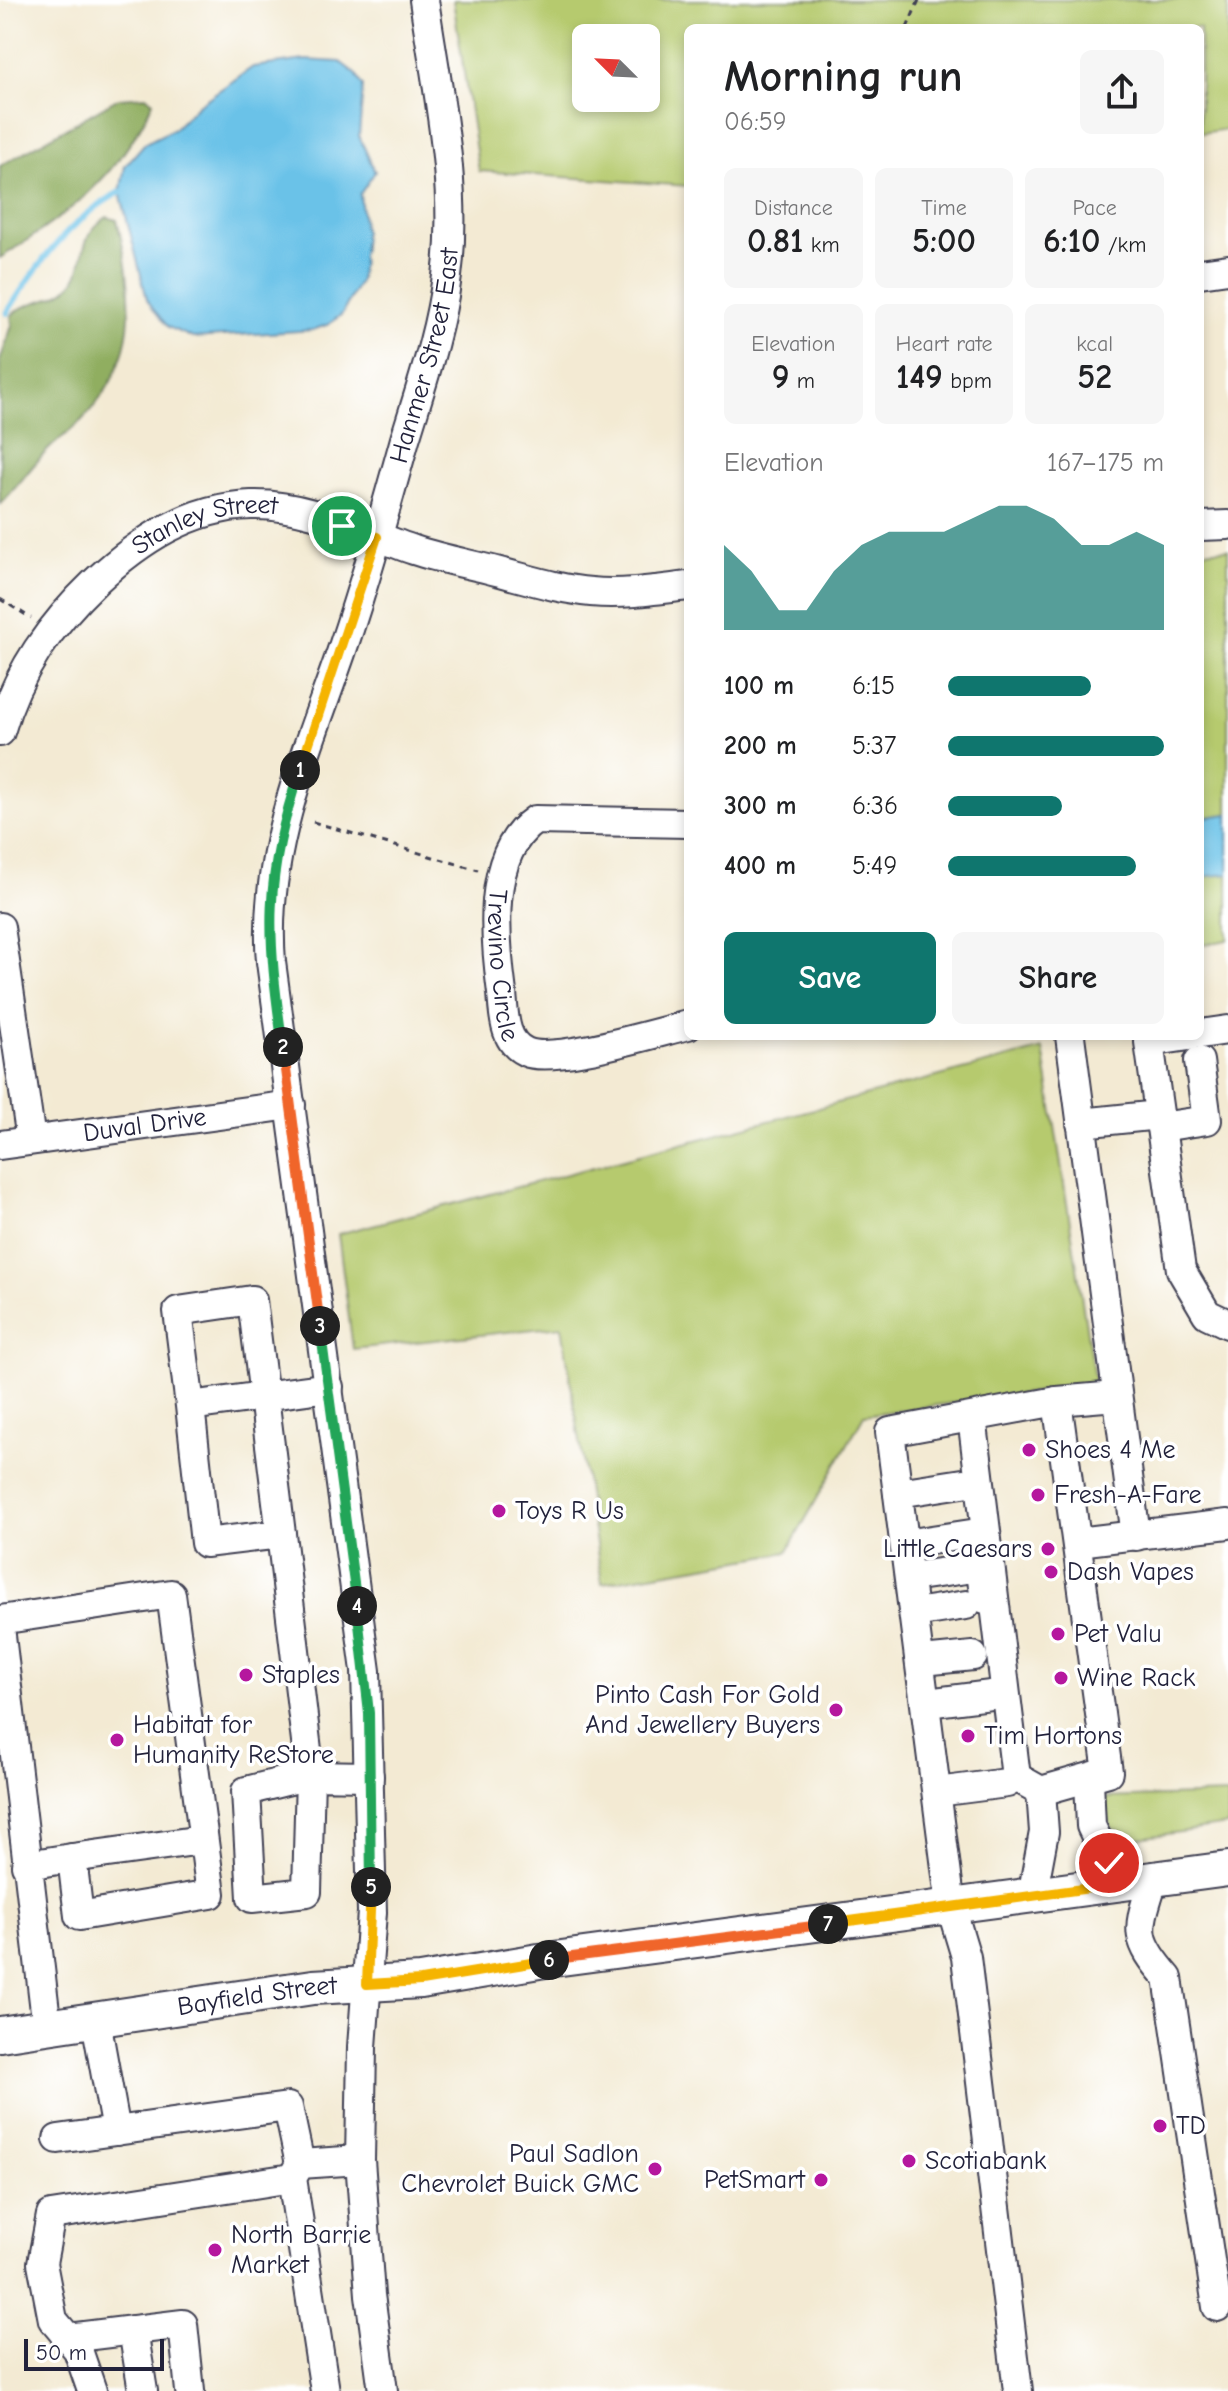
<!DOCTYPE html>
<html lang="en">
<head>
<meta charset="utf-8">
<style>
	:root { --surface:#fff; --page:#f6f6f6; --text:#202124; --muted:#757577; --accent:#0f766e }
	body { margin:0; font-family:"Comic Neue",sans-serif; background:var(--page); color:var(--text); height:100vh; display:flex; flex-direction:column; font-size:30px; white-space:nowrap }
	* { box-sizing:border-box; margin:0 }
	p { font-size:26px; color:var(--muted) }
	.icon { flex:none; width:44px; height:44px; fill:none; stroke:currentColor; stroke-width:2; stroke-linecap:round; stroke-linejoin:round }
	.map { position:relative; flex:1; overflow:hidden }
	.details { position:absolute; left:684px; top:24px; width:520px; height:1016px; display:flex; flex-direction:column; background:var(--surface); border-radius:12px; box-shadow:0 4px 12px #0003 }
	.details>* { flex:none }
	.needle { width:52px; rotate:294deg }
	.buttons { position:absolute; left:572px; top:24px; display:grid; gap:16px }
	.buttons a { display:grid; place-items:center; width:88px; height:88px; border-radius:12px; background:var(--surface); box-shadow:0 4px 12px #0003; font-size:40px }
	.scale { position:absolute; left:24px; bottom:20px; width:140px; box-sizing:border-box; padding-left:8px; border:4px solid #22223b; border-top:0; font-size:22px; line-height:28px; white-space:nowrap; color:#22223b; -webkit-text-stroke:6px #fff; paint-order:stroke }
	.pin { position:absolute; display:grid; place-items:center; width:68px; height:68px; color:#fff; margin:-34px; border:4px solid #fff; border-radius:50%; box-shadow:0 2px 8px #0007 }
	.km { position:absolute; width:40px; height:40px; margin:-20px; border-radius:50%; background:#222; color:#fff; font-size:22px; line-height:40px; text-align:center }
	.round { display:grid; place-items:center; flex:none; width:84px; height:84px; border-radius:12px; background:var(--page) }
	.head { display:flex; align-items:center; justify-content:space-between; height:136px; padding:0 40px }
	h1 { font-size:44px; font-weight:700; line-height:60px }
	.stats { display:grid; grid-template-columns:repeat(3,1fr); gap:12px; height:136px; padding:8px 40px }
	.stats div { display:grid; align-content:center; border-radius:12px; background:var(--page); text-align:center }
	.stats b { font-size:34px; font-weight:700 }
	.stats small { font-size:22px; font-weight:400 }
	.stats p { font-size:22px }
	.chart { height:224px; padding:16px 40px }
	.chart p { display:flex; justify-content:space-between }
	.chart svg { width:100%; height:144px; margin-top:8px; fill:var(--accent); opacity:.7 }
	.primary-button { display:flex; gap:16px; margin-top:auto; padding:16px 40px }
	.primary-button a { flex:1; height:92px; border-radius:12px; background:var(--accent); color:#fff; font-size:32px; font-weight:700; line-height:92px; text-align:center }
	.primary-button a+a { background:var(--page); color:var(--text) }
	ul { padding:0 40px; list-style:none; font-size:26px }
	li { display:grid; grid-template-columns:128px 96px 1fr; align-items:center; height:60px }
	li i { height:20px; border-radius:10px; background:var(--accent) }
	.map>svg:first-child { display:block }
</style>
</head>
<body>
<div class="map">
<svg width="1228" height="2391" viewBox="0 0 1228 2391">
	<rect width="100%" height="100%" fill="#fff"/>
	<filter id="ink" filterUnits="userSpaceOnUse"><feTurbulence type="fractalNoise" baseFrequency=".0125" numOctaves="2"/><feDisplacementMap in="SourceGraphic" scale="16" xChannelSelector="R" yChannelSelector="G"/><feConvolveMatrix kernelMatrix="1 2 1 2 8 2 1 2 1" color-interpolation-filters="sRGB"/></filter>
	<filter id="wash" filterUnits="userSpaceOnUse"><feTurbulence type="fractalNoise" baseFrequency=".006" numOctaves="4" result="noise"/><feDisplacementMap in="SourceGraphic" scale="32" xChannelSelector="R" yChannelSelector="G"/><feGaussianBlur stdDeviation="1.8" result="paint"/><feColorMatrix in="noise" values="0 0 0 0 0 0 0 0 0 0 0 0 0 0 0 0 0 1.4 0 .05"/><feComposite in="paint" operator="in"/></filter>
	<g filter="url(#wash)">
		<rect width="100%" height="100%" fill="#f3ead3"/>
		<path fill="#b6ca6e" stroke="#6c7654" stroke-width="2" fill-rule="evenodd" d="M453,0H1228V129L1200,133V28H688V186L479,171ZM586,38H646V98H586Z
			M1228,549V940L1200,945V551Z
			M1043,1049L1095,1384L864,1415L787,1552L602,1583L562,1326L353,1349L338,1234Z
			M1228,1794V1825L1139,1838L1111,1828L1101,1798Z"/>
		<path fill="#90ae61" stroke="#59684e" stroke-width="2" d="M146,96L153,102C119,177 68,215 0,258V166L119,98Z
			M107,217L117,220C135,296 141,361 81,421C71,431 59,439 49,449C31,466 18,487 0,504V361L12,325L11,316C27,299 53,303 70,286C89,267 74,237 107,217Z"/>
		<path fill="#6bc2e8" stroke="#467292" stroke-width="2" d="M305,60L340,62L356,74L363,86L359,136L375,172L360,194L364,233L360,280L342,314L329,324L313,330L193,338L168,327L154,310L147,299L120,192L125,166L145,143L174,129L198,105L253,67Z
			M1228,814V874L1200,877V818Z"/>
		<g fill="none" stroke-linecap="round" stroke-linejoin="round">
			<path stroke="#6bc2e8" stroke-width="6" d="M7,313C36,266 71,218 120,192"/>
		</g>
	</g>
	<g filter="url(#ink)">
		<g fill="none" stroke-linecap="round" stroke-linejoin="round">
			<g stroke="#414052" stroke-width="32">
				<g id="minor">
					<path d="M1200,273L1228,269"/>
					<path d="M1200,526L1228,525"/>
					<path id="s1" d="M0,732C17,671 51,624 96,581C139,541 190,507 251,505C305,503 364,533 414,550C441,559 469,564 496,571C528,579 558,589 591,592C623,595 656,590 688,586"/>
					<path id="s2" d="M688,823L535,820C485,854 495,941 502,993C504,1013 503,1042 526,1052C554,1064 654,1033 688,1025"/>
					<path d="M0,927L31,1140"/>
					<path d="M1200,1034L1228,1030"/>
					<path d="M1070,1036L1136,1536"/>
					<path d="M1189,1036L1149,1042L1181,1270L1207,1314L1228,1324"/>
					<path d="M1081,1123L1159,1115"/>
					<path d="M1161,1127L1207,1120L1199,1061"/>
					<path id="s3" d="M0,1145L291,1105"/>
					<path d="M1057,1401L1116,1396"/>
					<path d="M190,1406L205,1543L281,1534L252,1300L178,1311L190,1406L329,1387"/>
					<path d="M972,1417L1016,1777L1041,1791L1108,1772L1057,1401L890,1432L951,1907L966,1957L1018,2391"/>
					<path d="M898,1493L963,1483"/>
					<path d="M281,1534L310,1775L307,1892L252,1898L246,1791L310,1775L369,1776"/>
					<path d="M1078,1542L1228,1524"/>
					<path d="M905,1544L971,1534"/>
					<path d="M910,1577L974,1568L981,1573L985,1599"/>
					<path d="M914,1613L966,1605"/>
					<path d="M0,1620L171,1594L211,1894L79,1916L72,1858L26,1865"/>
					<path d="M0,1627L47,2028"/>
					<path d="M922,1661L973,1656"/>
					<path d="M927,1703L999,1694"/>
					<path d="M1089,1780L1091,1826L1119,1884"/>
					<path d="M937,1792L1007,1783L1016,1777"/>
					<path d="M72,1858L202,1840"/>
					<path d="M1153,1880C1138,1929 1132,1937 1168,1978L1217,2307"/>
					<path d="M1032,1896L1044,1832L1041,1791"/>
					<path d="M96,2021L116,2131"/>
					<path d="M58,2139L288,2107L300,2164"/>
					<path d="M133,2330L143,2391"/>
					<path d="M68,2338L183,2324L190,2391"/>
					<path d="M92,2391L78,2350L53,2320L42,2263L51,2215L292,2178"/>
					<path d="M325,2391L292,2178L300,2164L360,2160"/>
					<path id="s4" d="M383,2391L370,2295L360,2160L362,2047L372,1912L366,1671L271,962C262,853 306,754 341,653C365,583 385,511 405,439C421,386 440,332 447,276C459,185 437,90 424,0"/>
				</g>
			</g>
			<g stroke="#414052" stroke-width="38">
				<g id="major">
					<path id="s5" d="M0,2034L313,1987L421,1981L539,1961L1228,1869"/>
				</g>
			</g>
			<path stroke="#414052" stroke-width="3" stroke-dasharray="6 6" stroke-linecap="butt" d="M907,28L919,0
				M0,599L31,618
				M313,822L478,870"/>
			<use href="#minor" stroke="#fff" stroke-width="28"/>
			<use href="#major" stroke="#fff" stroke-width="34"/>
		</g>
	</g>
	<g fill="none" stroke-linecap="round" stroke-linejoin="round" filter="url(#ink)">
		<g stroke="#fff" stroke-width="16">
			<path id="split-1" d="M300,770L377,537L342,526"/>
		</g>
		<g stroke="#fff" stroke-width="16">
			<path id="split-2" d="M283,1047C267,935 263,879 300,770"/>
		</g>
		<g stroke="#fff" stroke-width="16">
			<path id="split-3" d="M283,1047L320,1326"/>
		</g>
		<g stroke="#fff" stroke-width="16">
			<path id="split-4" d="M320,1326L357,1606"/>
		</g>
		<g stroke="#fff" stroke-width="16">
			<path id="split-5" d="M357,1606L369,1713L371,1887"/>
		</g>
		<g stroke="#fff" stroke-width="16">
			<path id="split-6" d="M371,1887L367,1984L421,1981L549,1960"/>
		</g>
		<g stroke="#fff" stroke-width="16">
			<path id="split-7" d="M549,1960L828,1924"/>
		</g>
		<g stroke="#fff" stroke-width="16">
			<path id="split-8" d="M828,1924L1119,1884L1109,1863"/>
		</g>
		<use href="#split-1" stroke="#f5b400" stroke-width="10"/>
		<use href="#split-2" stroke="#22a559" stroke-width="10"/>
		<use href="#split-3" stroke="#f0652b" stroke-width="10"/>
		<use href="#split-4" stroke="#22a559" stroke-width="10"/>
		<use href="#split-5" stroke="#22a559" stroke-width="10"/>
		<use href="#split-6" stroke="#f5b400" stroke-width="10"/>
		<use href="#split-7" stroke="#f0652b" stroke-width="10"/>
		<use href="#split-8" stroke="#f5b400" stroke-width="10"/>
	</g>
	<g fill="#b5179e" stroke="#fff" stroke-width="3">
		<circle cx="1029" cy="1450" r="8"/>
		<circle cx="1038" cy="1495" r="8"/>
		<circle cx="499" cy="1511" r="8"/>
		<circle cx="1048" cy="1549" r="8"/>
		<circle cx="1051" cy="1572" r="8"/>
		<circle cx="1058" cy="1634" r="8"/>
		<circle cx="246" cy="1675" r="8"/>
		<circle cx="1061" cy="1678" r="8"/>
		<circle cx="836" cy="1710" r="8"/>
		<circle cx="968" cy="1736" r="8"/>
		<circle cx="117" cy="1740" r="8"/>
		<circle cx="1160" cy="2126" r="8"/>
		<circle cx="909" cy="2161" r="8"/>
		<circle cx="655" cy="2169" r="8"/>
		<circle cx="821" cy="2180" r="8"/>
		<circle cx="215" cy="2250" r="8"/>
	</g>
	<g text-anchor="middle" dominant-baseline="central" stroke-width="7" stroke-linejoin="round" paint-order="stroke">
		<g font-size="26" fill="#22223b" stroke="#fff">
			<text stroke="none"><textPath href="#s4" startOffset="2066">Hanmer Street East</textPath></text>
			<text stroke="none"><textPath href="#s1" startOffset="308">Stanley Street</textPath></text>
			<text stroke="none"><textPath href="#s2" startOffset="310">Trevino Circle</textPath></text>
			<text stroke="none"><textPath href="#s3" startOffset="146">Duval Drive</textPath></text>
			<text stroke="none"><textPath href="#s5" startOffset="260">Bayfield Street</textPath></text>
		</g>
		<g font-size="26" fill="#22223b" stroke="#fff" text-anchor="start">
			<text x="1045" y="1450">Shoes 4 Me</text>
			<text x="1054" y="1495">Fresh-A-Fare</text>
			<text x="515" y="1511">Toys R Us</text>
			<text x="1032" y="1549" text-anchor="end">Little Caesars</text>
			<text x="1067" y="1572">Dash Vapes</text>
			<text x="1074" y="1634">Pet Valu</text>
			<text x="262" y="1675">Staples</text>
			<text x="1077" y="1678">Wine Rack</text>
			<text x="820" y="1695" text-anchor="end">Pinto Cash For Gold<tspan x="820" dy="30">And Jewellery Buyers</tspan></text>
			<text x="133" y="1725">Habitat for<tspan x="133" dy="30">Humanity ReStore</tspan></text>
			<text x="984" y="1736">Tim Hortons</text>
			<text x="1176" y="2126">TD</text>
			<text x="639" y="2154" text-anchor="end">Paul Sadlon<tspan x="639" dy="30">Chevrolet Buick GMC</tspan></text>
			<text x="925" y="2161">Scotiabank</text>
			<text x="805" y="2180" text-anchor="end">PetSmart</text>
			<text x="231" y="2235">North Barrie<tspan x="231" dy="30">Market</tspan></text>
		</g>
	</g>
</svg>
<div class="buttons">
<a><svg class="needle" viewBox="-14 -14 28 28"><path d="M0-13l5 13h-10z" fill="#e53935"/><path d="M0 13l5-13h-10z" fill="#757577"/></svg></a>
</div>
<div class="scale">50 m</div>
<div class="pin" style="left:342px;top:526px;background:#1e9e55"><svg class="icon" aria-label="arrive" viewBox="0 0 24 24"><path d="M6 21V4h12l-3 4 3 4H6"/></svg></div>
<div class="pin" style="left:1109px;top:1863px;background:#d93025"><svg class="icon" aria-label="check" viewBox="0 0 24 24"><path d="M5 12l5 5 9-10"/></svg></div>
<b class="km" style="left:300px;top:770px">1</b>
<b class="km" style="left:283px;top:1047px">2</b>
<b class="km" style="left:320px;top:1326px">3</b>
<b class="km" style="left:357px;top:1606px">4</b>
<b class="km" style="left:371px;top:1887px">5</b>
<b class="km" style="left:549px;top:1960px">6</b>
<b class="km" style="left:828px;top:1924px">7</b>
<section class="details">
<div class="head"><div><h1>Morning run</h1><p>06:59</p></div><a class="round"><svg class="icon" aria-label="share" viewBox="0 0 24 24"><path d="M12 15V3M7 8l5-5 5 5M5 13v7h14v-7"/></svg></a></div>
<div class="stats">
<div><p>Distance</p><b>0.81<small> km</small></b></div>
<div><p>Time</p><b>5:00</b></div>
<div><p>Pace</p><b>6:10<small> /km</small></b></div>
</div>
<div class="stats">
<div><p>Elevation</p><b>9<small> m</small></b></div>
<div><p>Heart rate</p><b>149<small> bpm</small></b></div>
<div><p>kcal</p><b>52</b></div>
</div>
<div class="chart"><p><span>Elevation</span>167–175 m</p>
<svg viewBox="0 0 160 44" preserveAspectRatio="none"><path d="M0 44V18L10 26L20 38L30 38L40 26L50 18L60 14L70 14L80 14L90 10L100 6L110 6L120 10L130 18L140 18L150 14L160 18V44z"/></svg>
</div>
<ul>
<li><b>100 m</b>6:15<i style="width:66%"></i></li>
<li><b>200 m</b>5:37<i style="width:100%"></i></li>
<li><b>300 m</b>6:36<i style="width:53%"></i></li>
<li><b>400 m</b>5:49<i style="width:87%"></i></li>
</ul>
<div class="primary-button"><a>Save</a><a>Share</a></div>
</section>
</div>
</body>
</html>
